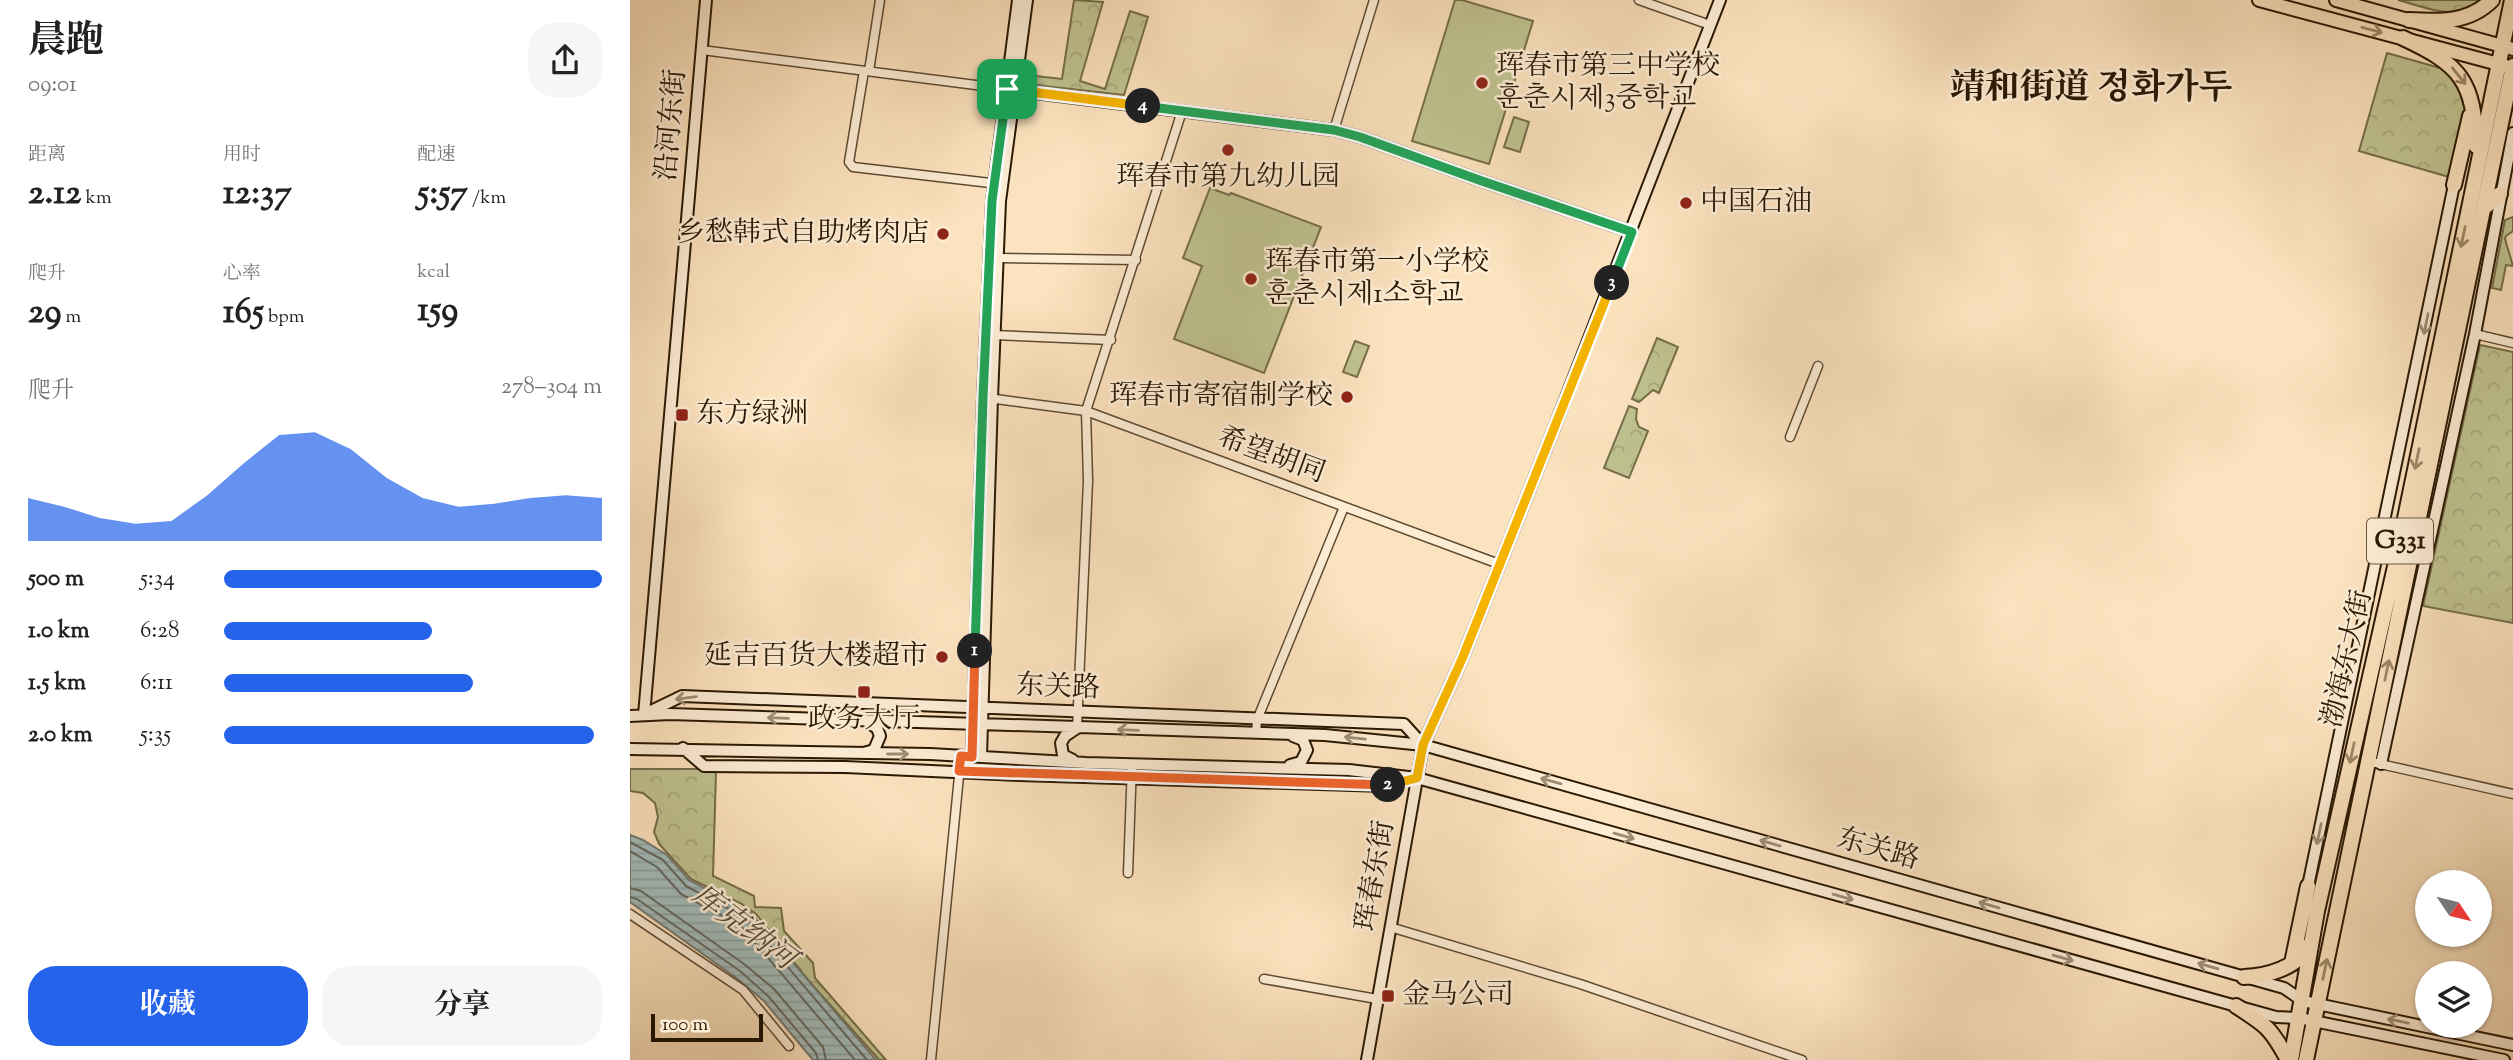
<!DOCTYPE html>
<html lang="zh">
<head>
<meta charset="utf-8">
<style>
	:root { --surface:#fff; --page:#f6f6f6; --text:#222; --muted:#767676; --accent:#2563eb }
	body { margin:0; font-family:"Sorts Mill Goudy","Noto Serif SC","Noto Serif KR",serif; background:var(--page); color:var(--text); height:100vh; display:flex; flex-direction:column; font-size:26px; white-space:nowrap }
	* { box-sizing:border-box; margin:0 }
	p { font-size:23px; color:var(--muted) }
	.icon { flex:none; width:38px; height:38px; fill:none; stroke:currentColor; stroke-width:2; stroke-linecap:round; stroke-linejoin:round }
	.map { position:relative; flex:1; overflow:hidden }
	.panel { display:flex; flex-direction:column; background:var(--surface); width:630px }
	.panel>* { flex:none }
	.needle { width:46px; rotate:125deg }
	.buttons { position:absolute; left:1785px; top:870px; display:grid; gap:14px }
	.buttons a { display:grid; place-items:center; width:77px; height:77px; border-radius:50%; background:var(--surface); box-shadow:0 2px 5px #0004; font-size:35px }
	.scale { position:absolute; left:21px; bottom:18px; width:112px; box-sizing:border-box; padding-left:7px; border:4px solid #2a1803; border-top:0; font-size:19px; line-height:24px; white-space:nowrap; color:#2a1803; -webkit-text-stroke:5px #fdedd5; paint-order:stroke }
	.pin { position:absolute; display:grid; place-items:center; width:60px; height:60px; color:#fff; margin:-30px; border-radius:14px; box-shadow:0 4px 10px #0006 }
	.km { position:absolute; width:35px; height:35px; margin:-18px; border-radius:50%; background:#222; color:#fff; font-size:19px; line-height:35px; text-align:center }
	.round { display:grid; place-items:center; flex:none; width:74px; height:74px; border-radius:28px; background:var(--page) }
	.summary { display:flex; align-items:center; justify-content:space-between; height:119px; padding:0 28px }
	h1 { font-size:38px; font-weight:700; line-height:52px }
	.figures { display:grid; grid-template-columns:repeat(3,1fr); gap:10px; height:119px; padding:7px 28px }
	.figures div { display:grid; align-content:center }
	.figures b { font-size:35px; font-weight:700 }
	.figures small { font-size:19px; font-weight:400 }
	.figures p { font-size:19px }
	.chart { height:196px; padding:14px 28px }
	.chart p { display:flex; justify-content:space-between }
	.chart svg { width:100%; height:126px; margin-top:7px; fill:var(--accent); opacity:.7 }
	.primary-button { display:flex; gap:14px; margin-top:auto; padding:14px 28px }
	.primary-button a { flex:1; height:80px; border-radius:28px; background:var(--accent); color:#fff; font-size:28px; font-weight:700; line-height:80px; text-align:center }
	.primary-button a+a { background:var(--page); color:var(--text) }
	ul { padding:0 28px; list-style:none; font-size:23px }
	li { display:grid; grid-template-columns:112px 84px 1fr; align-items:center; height:52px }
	li i { height:18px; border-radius:9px; background:var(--accent) }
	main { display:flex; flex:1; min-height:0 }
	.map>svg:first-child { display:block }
</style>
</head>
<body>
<main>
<section class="panel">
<div class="summary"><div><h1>晨跑</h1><p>09:01</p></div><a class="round"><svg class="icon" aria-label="share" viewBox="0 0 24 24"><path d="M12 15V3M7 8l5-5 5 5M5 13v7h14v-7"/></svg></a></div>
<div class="figures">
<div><p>距离</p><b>2.12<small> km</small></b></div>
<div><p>用时</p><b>12:37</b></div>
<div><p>配速</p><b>5:57<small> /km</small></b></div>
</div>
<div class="figures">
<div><p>爬升</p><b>29<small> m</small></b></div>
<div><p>心率</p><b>165<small> bpm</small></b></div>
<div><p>kcal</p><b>159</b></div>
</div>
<div class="chart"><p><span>爬升</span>278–304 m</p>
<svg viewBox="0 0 160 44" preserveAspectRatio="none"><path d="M0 44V29L10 32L20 36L30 38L40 37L50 28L60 17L70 7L80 6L90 12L100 22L110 29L120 32L130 31L140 29L150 28L160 29V44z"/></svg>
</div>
<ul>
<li><b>500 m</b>5:34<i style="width:100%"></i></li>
<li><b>1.0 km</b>6:28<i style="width:55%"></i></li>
<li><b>1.5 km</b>6:11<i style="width:66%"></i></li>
<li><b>2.0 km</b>5:35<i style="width:98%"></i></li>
</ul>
<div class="primary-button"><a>收藏</a><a>分享</a></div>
</section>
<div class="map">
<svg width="1883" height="1060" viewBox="0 0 1883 1060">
	<defs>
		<pattern id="forest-crowns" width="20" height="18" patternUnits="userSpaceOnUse" patternTransform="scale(1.75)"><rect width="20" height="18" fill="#c0c391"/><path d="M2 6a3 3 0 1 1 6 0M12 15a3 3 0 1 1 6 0" fill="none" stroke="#a5a77b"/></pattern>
		<pattern id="water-rules" width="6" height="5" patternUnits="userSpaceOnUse" patternTransform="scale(1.75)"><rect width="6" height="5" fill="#a3bcbc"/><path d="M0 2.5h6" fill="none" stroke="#8ca1a0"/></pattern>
	</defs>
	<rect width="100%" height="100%" fill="#fce3bf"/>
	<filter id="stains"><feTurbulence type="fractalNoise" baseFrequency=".00286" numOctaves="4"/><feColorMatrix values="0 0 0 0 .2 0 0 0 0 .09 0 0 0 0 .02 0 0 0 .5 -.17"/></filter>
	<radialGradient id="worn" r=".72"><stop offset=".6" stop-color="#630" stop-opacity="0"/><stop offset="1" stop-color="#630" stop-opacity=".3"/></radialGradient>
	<path fill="#c0c391" stroke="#756e4a" stroke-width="2" d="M825,0H832L903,21L859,164L782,141Z
		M884,117L899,122L890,152L874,147Z
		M580,188L599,195L601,193L691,227L634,373L544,339L572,266L553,258Z
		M1883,217V231L1876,236L1875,239L1883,266L1876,265L1871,290L1862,288L1875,220Z
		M725,341L739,346L727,377L713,372Z"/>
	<path fill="url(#forest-crowns)" stroke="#756e4a" stroke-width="2" d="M444,0L473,2L450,81L475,89L500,11L518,17L494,95L405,85L406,76L432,79Z
		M1768,0H1853C1821,22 1802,9 1768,0Z
		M1757,53L1817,70L1831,84L1839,106L1819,177L1729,151Z
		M1027,338L1048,347L1029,393L1023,390L1009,402L1002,399Z
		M1850,345L1883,352V623L1793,606Z
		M999,406L1007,409L1006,419L1009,427L1018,431L999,478L974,468Z
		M0,769H76L86,772L83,876L124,896L125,907L151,908L154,931L183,963L185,978L256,1060H249L243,1053L179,981L126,914L112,904L61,879L29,844L24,832L28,817L25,803L13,793L0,791Z"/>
	<path fill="url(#water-rules)" stroke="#737a72" stroke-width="2" d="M0,835L13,840L37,855L59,880L120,912L246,1060H183L134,1001L105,977L0,902Z"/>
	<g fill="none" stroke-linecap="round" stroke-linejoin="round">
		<path stroke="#666a60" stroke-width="2" d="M0,842L33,860L56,886L116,918L237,1060
			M0,851L27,867L51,894L110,925L225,1060
			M0,888L11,891L114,964L144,989L193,1047L196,1060
			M0,897L7,899L110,971L139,997L186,1053L188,1060"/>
		<g stroke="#5e4b32" stroke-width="11">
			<path id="street" d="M1009,0L1080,25
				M72,50L377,89
				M234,71L219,162L223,167L369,184
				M239,71L250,0
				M704,130L744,0
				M368,258L506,260
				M1845,334L1883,343
				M364,335L481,340
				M358,398L456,411L869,564
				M1160,437L1188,366
				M447,728L458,481L456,411L552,111
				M626,733L627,720L714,507
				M1746,763L1883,794
				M498,873L502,764
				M0,914L113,990L159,1046
				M760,927L950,984L1172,1060
				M634,979L747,999
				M301,1060L331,756"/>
		</g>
		<g stroke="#2a1803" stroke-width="14">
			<path id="secondary" d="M380,90L704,130L730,137L849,180L1002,232
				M19,712L52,696L774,724L793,745
				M14,715L76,0
				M0,716L40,714L695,735L793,745L1654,988L1673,1001L1883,1045
				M53,748L74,766L215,767L389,775L754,786L777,780
				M0,749L300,754L456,763L719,770L787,778L1646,1017L1669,1018L1874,1060
				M234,753L244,750L250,736L247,728L237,722
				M342,757L353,397L362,201L388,0
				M351,757L362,398L370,201L397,0
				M443,760L433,755L431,743L435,736L447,728
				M1751,764L1845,334L1883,133
				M660,765L671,762L677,750L673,740L663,736
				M1678,886L1824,185
				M737,1060L793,745L832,659L925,426L1090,0"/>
		</g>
		<g stroke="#2a1803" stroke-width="16">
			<path id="primary" d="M1629,0L1876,66
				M1706,0L1883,49"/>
		</g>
		<g stroke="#2a1803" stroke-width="18">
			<path id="highway" d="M1779,20C1810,22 1839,23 1862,0
				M1773,38C1831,65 1844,81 1846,146
				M1824,185L1840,116
				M1854,208L1870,194
				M1662,963L1678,886
				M1614,977C1637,976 1668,968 1679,945
				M1606,1006C1636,1025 1641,1028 1658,1060
				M1661,1060L1687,911L1766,562L1882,0
				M1676,1060L1883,66"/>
		</g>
		<use href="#street" stroke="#fdedd5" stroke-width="8"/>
		<use href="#secondary" stroke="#fdedd5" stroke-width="10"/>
		<use href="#primary" stroke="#fce3bf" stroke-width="12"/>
		<use href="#highway" stroke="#fce3bf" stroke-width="14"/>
	</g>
	<defs><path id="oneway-shaft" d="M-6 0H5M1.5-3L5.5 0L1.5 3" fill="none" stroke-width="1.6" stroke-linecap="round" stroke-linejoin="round" transform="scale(1.75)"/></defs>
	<g stroke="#9e886a">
		<use href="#oneway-shaft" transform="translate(1742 30) rotate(15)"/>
		<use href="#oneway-shaft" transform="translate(1829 76) rotate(51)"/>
		<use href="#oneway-shaft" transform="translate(1833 237) rotate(102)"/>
		<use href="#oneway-shaft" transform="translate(1787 459) rotate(102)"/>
		<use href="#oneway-shaft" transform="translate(1757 670) rotate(-78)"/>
		<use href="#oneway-shaft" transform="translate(1722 753) rotate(102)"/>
		<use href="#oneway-shaft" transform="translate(1695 969) rotate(-78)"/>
	</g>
	<g stroke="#9e8d76">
		<use href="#oneway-shaft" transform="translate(1796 324) rotate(101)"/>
		<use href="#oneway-shaft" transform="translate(56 698) rotate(172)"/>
		<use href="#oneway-shaft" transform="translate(148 718) rotate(-178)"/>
		<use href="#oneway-shaft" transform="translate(498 730) rotate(-178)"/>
		<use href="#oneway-shaft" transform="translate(725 738) rotate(-174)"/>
		<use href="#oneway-shaft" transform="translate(268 754)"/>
		<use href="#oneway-shaft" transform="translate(921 781) rotate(-164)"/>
		<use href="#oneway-shaft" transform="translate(1689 834) rotate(102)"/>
		<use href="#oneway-shaft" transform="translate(994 836) rotate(16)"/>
		<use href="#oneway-shaft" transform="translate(1140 843) rotate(-164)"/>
		<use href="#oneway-shaft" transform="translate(1213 897) rotate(16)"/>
		<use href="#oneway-shaft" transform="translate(1359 905) rotate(-164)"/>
		<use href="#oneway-shaft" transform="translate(1433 958) rotate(16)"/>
		<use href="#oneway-shaft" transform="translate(1578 966) rotate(-164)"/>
		<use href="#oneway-shaft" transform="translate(1768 1021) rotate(-168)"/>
	</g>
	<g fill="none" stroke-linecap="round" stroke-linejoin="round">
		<g stroke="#fff" stroke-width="14">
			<path id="split-1" d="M345,651L353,397L362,201L377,89"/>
		</g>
		<g stroke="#fff" stroke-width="14">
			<path id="split-2" d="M345,651L342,757L331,756L329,771L758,785"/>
		</g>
		<g stroke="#fff" stroke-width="14">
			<path id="split-3" d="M758,785L787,778L793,745L832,659L982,283"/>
		</g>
		<g stroke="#fff" stroke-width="14">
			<path id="split-4" d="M513,106L704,130L730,137L849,180L1002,232L982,283"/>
		</g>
		<g stroke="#fff" stroke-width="14">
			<path id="split-5" d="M377,89L513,106"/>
		</g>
		<use href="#split-1" stroke="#22a559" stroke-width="9"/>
		<use href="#split-2" stroke="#f0652b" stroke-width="9"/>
		<use href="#split-3" stroke="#f5b400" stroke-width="9"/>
		<use href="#split-4" stroke="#22a559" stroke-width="9"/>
		<use href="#split-5" stroke="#f5b400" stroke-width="9"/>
	</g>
	<g fill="#8f2418" stroke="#fdedd5" stroke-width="2.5">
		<circle cx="852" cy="83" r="7"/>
		<circle cx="598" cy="150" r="7"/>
		<circle cx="1056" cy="203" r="7"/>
		<circle cx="313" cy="234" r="7"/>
		<circle cx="621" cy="279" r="7"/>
		<circle cx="717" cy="397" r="7"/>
		<rect x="45" y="408" width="14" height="14" rx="3.5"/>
		<circle cx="312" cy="657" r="7"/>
		<rect x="227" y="685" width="14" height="14" rx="3.5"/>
		<rect x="751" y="989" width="14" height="14" rx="3.5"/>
	</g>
	<g text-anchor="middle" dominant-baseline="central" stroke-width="5" stroke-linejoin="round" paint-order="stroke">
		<rect fill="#fdedd5" stroke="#695842" stroke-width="2" x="1737" y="518.5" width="66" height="45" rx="5"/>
		<g font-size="26" font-weight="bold" fill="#2a1803">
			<text x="1770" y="541">G331</text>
		</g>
		<g font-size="28" fill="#2a1803" stroke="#fdedd5" text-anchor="start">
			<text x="866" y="67">珲春市第三中学校<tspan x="866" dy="32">훈춘시제3중학교</tspan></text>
			<text x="598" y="178" text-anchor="middle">珲春市第九幼儿园</text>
			<text x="1070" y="203">中国石油</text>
			<text x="299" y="234" text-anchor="end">乡愁韩式自助烤肉店</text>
			<text x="635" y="263">珲春市第一小学校<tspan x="635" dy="32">훈춘시제1소학교</tspan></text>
			<text x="703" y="397" text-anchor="end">珲春市寄宿制学校</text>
			<text x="66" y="415">东方绿洲</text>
			<text x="298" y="657" text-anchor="end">延吉百货大楼超市</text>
			<text x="234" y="720" text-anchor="middle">政务大厅</text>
			<text x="772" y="996">金马公司</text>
		</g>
		<g font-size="28" fill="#2a1803" stroke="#fdedd5">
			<text transform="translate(42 125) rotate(-85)">沿河东街</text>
			<text transform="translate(641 456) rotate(20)">希望胡同</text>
			<text transform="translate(1718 659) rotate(-77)">渤海东大街</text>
			<text transform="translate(428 688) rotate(2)">东关路</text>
			<text transform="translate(1248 850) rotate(16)">东关路</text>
			<text transform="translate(746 876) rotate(-80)">珲春东街</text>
		</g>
		<g font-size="30" font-style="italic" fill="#545144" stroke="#fdedd5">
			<text transform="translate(113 928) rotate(37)">库克纳河</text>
		</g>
		<g font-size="35" font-weight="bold" fill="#2a1803" stroke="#fdedd5">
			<text x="1461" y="89">靖和街道 정화가두</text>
		</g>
	</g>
	<rect width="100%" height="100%" filter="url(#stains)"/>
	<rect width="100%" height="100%" fill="url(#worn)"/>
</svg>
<div class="buttons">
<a><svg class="needle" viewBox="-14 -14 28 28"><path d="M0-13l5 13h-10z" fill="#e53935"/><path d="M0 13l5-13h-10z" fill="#767676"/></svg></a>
<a><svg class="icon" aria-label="layers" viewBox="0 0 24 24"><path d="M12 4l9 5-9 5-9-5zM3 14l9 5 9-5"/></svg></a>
</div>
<div class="scale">100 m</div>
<div class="pin" style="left:377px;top:89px;background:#1e9e55"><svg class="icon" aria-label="arrive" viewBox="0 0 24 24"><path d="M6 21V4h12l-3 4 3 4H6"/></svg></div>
<b class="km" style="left:345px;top:651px">1</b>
<b class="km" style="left:758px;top:785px">2</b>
<b class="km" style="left:982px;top:283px">3</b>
<b class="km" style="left:513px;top:106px">4</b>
</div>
</main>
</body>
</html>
